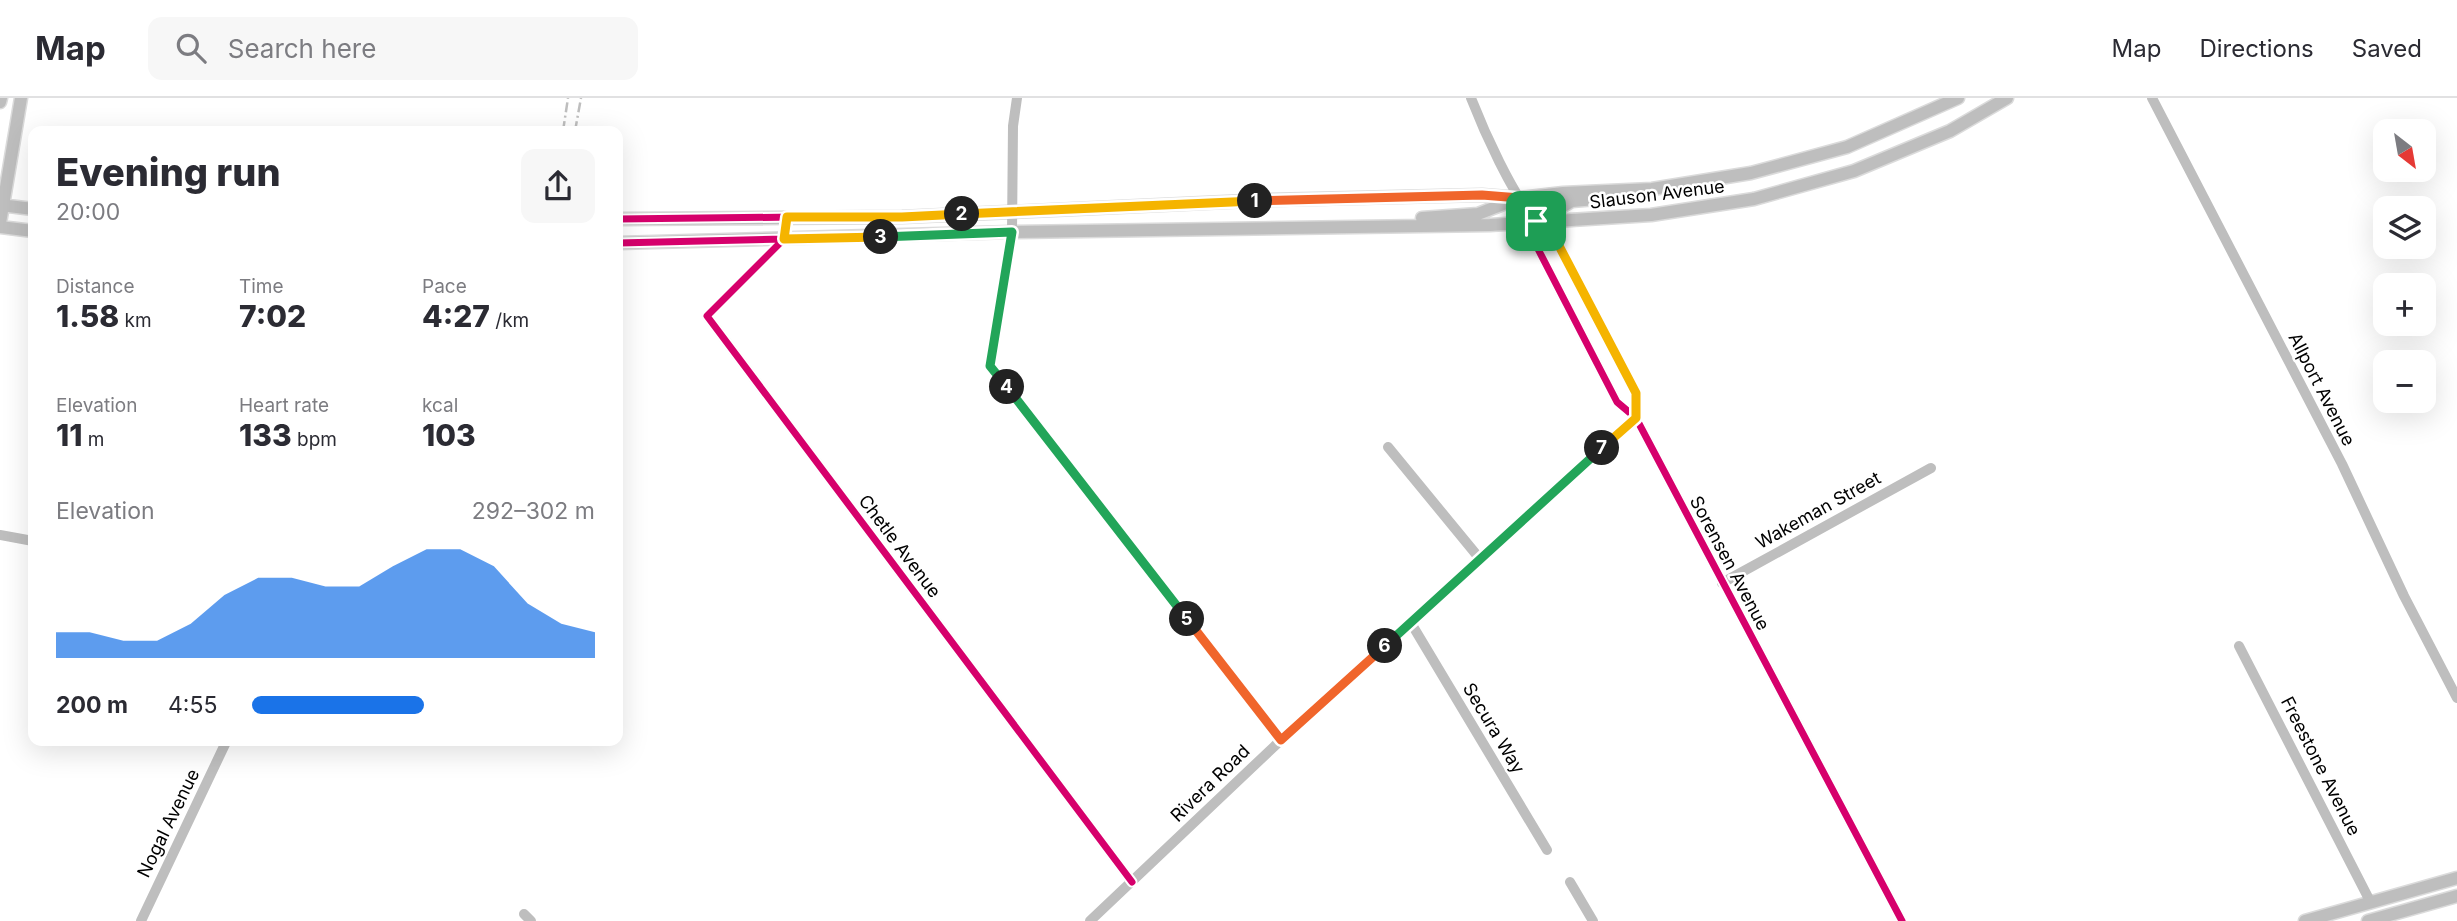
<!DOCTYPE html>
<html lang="en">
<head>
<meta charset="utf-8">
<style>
	:root { --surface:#fff; --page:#f7f7f7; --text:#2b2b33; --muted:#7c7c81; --line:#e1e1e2; --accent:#1a73e8 }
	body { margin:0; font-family:Inter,sans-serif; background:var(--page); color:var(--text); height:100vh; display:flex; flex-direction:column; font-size:26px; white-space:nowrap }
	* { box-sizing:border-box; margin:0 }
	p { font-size:23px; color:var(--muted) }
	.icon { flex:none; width:38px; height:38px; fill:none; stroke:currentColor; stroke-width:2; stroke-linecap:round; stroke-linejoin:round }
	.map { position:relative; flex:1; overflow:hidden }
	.sheet { position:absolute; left:28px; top:28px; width:595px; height:620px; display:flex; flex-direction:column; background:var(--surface); border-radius:14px; box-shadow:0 7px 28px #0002 }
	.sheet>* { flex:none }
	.needle { width:46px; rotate:149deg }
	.tools { position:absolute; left:2373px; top:21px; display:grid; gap:14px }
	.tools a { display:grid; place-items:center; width:63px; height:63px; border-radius:14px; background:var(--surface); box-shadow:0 7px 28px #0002; font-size:35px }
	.pin { position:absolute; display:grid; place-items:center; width:60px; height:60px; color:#fff; margin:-30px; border-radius:14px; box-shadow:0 4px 10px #0006 }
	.km { position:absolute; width:35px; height:35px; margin:-18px; border-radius:50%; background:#222; color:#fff; font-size:19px; line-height:35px; text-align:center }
	.round { display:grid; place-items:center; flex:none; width:74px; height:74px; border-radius:14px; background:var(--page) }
	.summary { display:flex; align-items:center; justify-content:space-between; height:119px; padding:0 28px }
	h1 { font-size:38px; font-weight:800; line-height:52px }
	.stats { display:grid; grid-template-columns:repeat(3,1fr); gap:10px; height:119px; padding:7px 28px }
	.stats div { display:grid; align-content:center }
	.stats b { font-size:30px; font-weight:800 }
	.stats small { font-size:19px; font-weight:400 }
	.stats p { font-size:19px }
	.chart { height:196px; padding:14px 28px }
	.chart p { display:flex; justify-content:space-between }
	.chart svg { width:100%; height:126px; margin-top:7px; fill:var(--accent); opacity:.7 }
	ul { padding:0 28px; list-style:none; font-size:23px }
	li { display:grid; grid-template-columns:112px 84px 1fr; align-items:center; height:52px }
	li i { height:18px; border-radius:9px; background:var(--accent) }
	header { display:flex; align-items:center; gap:42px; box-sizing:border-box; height:98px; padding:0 35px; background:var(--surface); border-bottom:2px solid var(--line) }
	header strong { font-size:33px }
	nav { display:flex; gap:38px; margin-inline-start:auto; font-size:24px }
	.search { width:490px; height:63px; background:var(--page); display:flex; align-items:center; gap:18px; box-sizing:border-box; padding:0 24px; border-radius:14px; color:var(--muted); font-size:26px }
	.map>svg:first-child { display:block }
</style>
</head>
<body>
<header>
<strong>Map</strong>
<div class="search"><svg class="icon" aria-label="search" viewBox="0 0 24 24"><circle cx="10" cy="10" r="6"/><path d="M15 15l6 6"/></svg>Search here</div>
<nav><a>Map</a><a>Directions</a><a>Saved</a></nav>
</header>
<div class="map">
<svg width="2457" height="823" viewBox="0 0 2457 823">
	<rect width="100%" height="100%" fill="#fff"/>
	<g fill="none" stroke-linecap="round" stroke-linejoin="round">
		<g stroke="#dbdbdb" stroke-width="15">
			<path id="major" d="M0,4L1,0
				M0,107L33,111
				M1422,120L1478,116L1516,101
				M618,121L902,119L1269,102L1482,97L1520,100L1563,95L1652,91L1751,75L1847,49L1958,0
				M1536,123L1572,103L1596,101
				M0,125L21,0
				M0,129L33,133
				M618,145L1012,134L1490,127L1651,117L1754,101L1854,73L1950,33L2007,0
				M2305,823L2457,780
				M2368,823L2457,798"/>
		</g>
		<path stroke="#bebebe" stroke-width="10" d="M1017,0L1013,28L1012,134L990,268L1281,642
			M1471,0C1485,36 1511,93 1535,123C1541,130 1549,136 1556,142L1636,295V320
			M2152,0L2342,366L2404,498L2457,600
			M787,119L784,141L707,218L1132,784
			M1536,123L1538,151L1617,304L1636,320L1902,823
			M1388,349L1480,461
			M0,437L33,443
			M1722,485L1931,370
			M1411,525L1547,752
			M2239,548L2371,805
			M1570,784L1593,823
			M524,816L531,823
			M141,823L227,642
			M1090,823L1281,642L1636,320"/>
		<use href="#major" stroke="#bebebe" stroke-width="12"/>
		<path stroke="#bebebe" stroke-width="2.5" stroke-dasharray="10 3.5 2 3.5" stroke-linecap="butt" d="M563,33L568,0
			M575,33L581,0"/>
		<g stroke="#fff" stroke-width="11">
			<path id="cycleway" d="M618,121L796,119
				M1536,123L1538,151L1617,304L1636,320L1902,823
				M784,141L707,218L1132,784
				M618,145L784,141"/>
		</g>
		<use href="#cycleway" stroke="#d6006c" stroke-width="7"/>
	</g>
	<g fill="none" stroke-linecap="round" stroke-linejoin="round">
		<g stroke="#fff" stroke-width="14">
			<path id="split-1" d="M1255,103L1482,97L1520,100L1536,123"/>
		</g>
		<g stroke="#fff" stroke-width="14">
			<path id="split-2" d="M962,116L1255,103"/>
		</g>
		<g stroke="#fff" stroke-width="14">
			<path id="split-3" d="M881,139L784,141L787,119H902L962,116"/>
		</g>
		<g stroke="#fff" stroke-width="14">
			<path id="split-4" d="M881,139L1012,134L990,268L1007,289"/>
		</g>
		<g stroke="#fff" stroke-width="14">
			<path id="split-5" d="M1007,289L1187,521"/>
		</g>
		<g stroke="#fff" stroke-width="14">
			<path id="split-6" d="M1187,521L1281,642L1385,548"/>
		</g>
		<g stroke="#fff" stroke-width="14">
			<path id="split-7" d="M1385,548L1602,350"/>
		</g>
		<g stroke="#fff" stroke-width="14">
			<path id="split-8" d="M1536,123L1556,142L1636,295V320L1602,350"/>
		</g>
		<use href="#split-1" stroke="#f0652b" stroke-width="9"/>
		<use href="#split-2" stroke="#f5b400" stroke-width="9"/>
		<use href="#split-3" stroke="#f5b400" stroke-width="9"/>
		<use href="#split-4" stroke="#22a559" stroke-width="9"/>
		<use href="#split-5" stroke="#22a559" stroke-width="9"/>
		<use href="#split-6" stroke="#f0652b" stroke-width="9"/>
		<use href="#split-7" stroke="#22a559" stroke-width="9"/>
		<use href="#split-8" stroke="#f5b400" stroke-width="9"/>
	</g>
	<g text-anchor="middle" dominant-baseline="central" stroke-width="5" stroke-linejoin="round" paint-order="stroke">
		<g font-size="18" fill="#000" stroke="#fff">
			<text transform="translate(1657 96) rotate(-7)">Slauson Avenue</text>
			<text transform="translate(2322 291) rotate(63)">Allport Avenue</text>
			<text transform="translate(1818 412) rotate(-29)">Wakeman Street</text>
			<text transform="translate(900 448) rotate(53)">Chetle Avenue</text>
			<text transform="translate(1730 465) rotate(62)">Sorensen Avenue</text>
			<text transform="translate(1494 630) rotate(59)">Secura Way</text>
			<text transform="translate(2321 668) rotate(63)">Freestone Avenue</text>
			<text transform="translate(1210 685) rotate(-44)">Rivera Road</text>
			<text transform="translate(168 725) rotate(-64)">Nogal Avenue</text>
		</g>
	</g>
</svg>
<div class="tools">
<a><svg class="needle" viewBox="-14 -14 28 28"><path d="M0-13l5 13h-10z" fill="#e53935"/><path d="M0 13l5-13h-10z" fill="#7c7c81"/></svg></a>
<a><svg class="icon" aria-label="layers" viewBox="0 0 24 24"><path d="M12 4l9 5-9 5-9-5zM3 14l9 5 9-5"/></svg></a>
<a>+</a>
<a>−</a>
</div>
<div class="pin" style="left:1536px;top:123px;background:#1e9e55"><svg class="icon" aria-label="arrive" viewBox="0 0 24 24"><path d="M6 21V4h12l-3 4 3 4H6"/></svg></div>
<b class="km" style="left:1255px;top:103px">1</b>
<b class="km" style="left:962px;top:116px">2</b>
<b class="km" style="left:881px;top:139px">3</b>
<b class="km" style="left:1007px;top:289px">4</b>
<b class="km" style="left:1187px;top:521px">5</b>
<b class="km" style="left:1385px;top:548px">6</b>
<b class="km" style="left:1602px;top:350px">7</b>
<section class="sheet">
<div class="summary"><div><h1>Evening run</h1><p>20:00</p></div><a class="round"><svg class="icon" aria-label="share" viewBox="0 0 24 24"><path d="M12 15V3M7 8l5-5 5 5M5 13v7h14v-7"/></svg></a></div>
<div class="stats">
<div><p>Distance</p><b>1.58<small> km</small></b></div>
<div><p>Time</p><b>7:02</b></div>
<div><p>Pace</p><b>4:27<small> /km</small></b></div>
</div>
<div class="stats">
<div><p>Elevation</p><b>11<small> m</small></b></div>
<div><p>Heart rate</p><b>133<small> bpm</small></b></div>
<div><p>kcal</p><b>103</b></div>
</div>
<div class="chart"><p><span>Elevation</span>292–302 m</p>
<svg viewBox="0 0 160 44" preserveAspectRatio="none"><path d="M0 44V35L10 35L20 38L30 38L40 32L50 22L60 16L70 16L80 19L90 19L100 12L110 6L120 6L130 12L140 25L150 32L160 35V44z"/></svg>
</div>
<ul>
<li><b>200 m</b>4:55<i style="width:50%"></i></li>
</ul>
</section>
</div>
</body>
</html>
